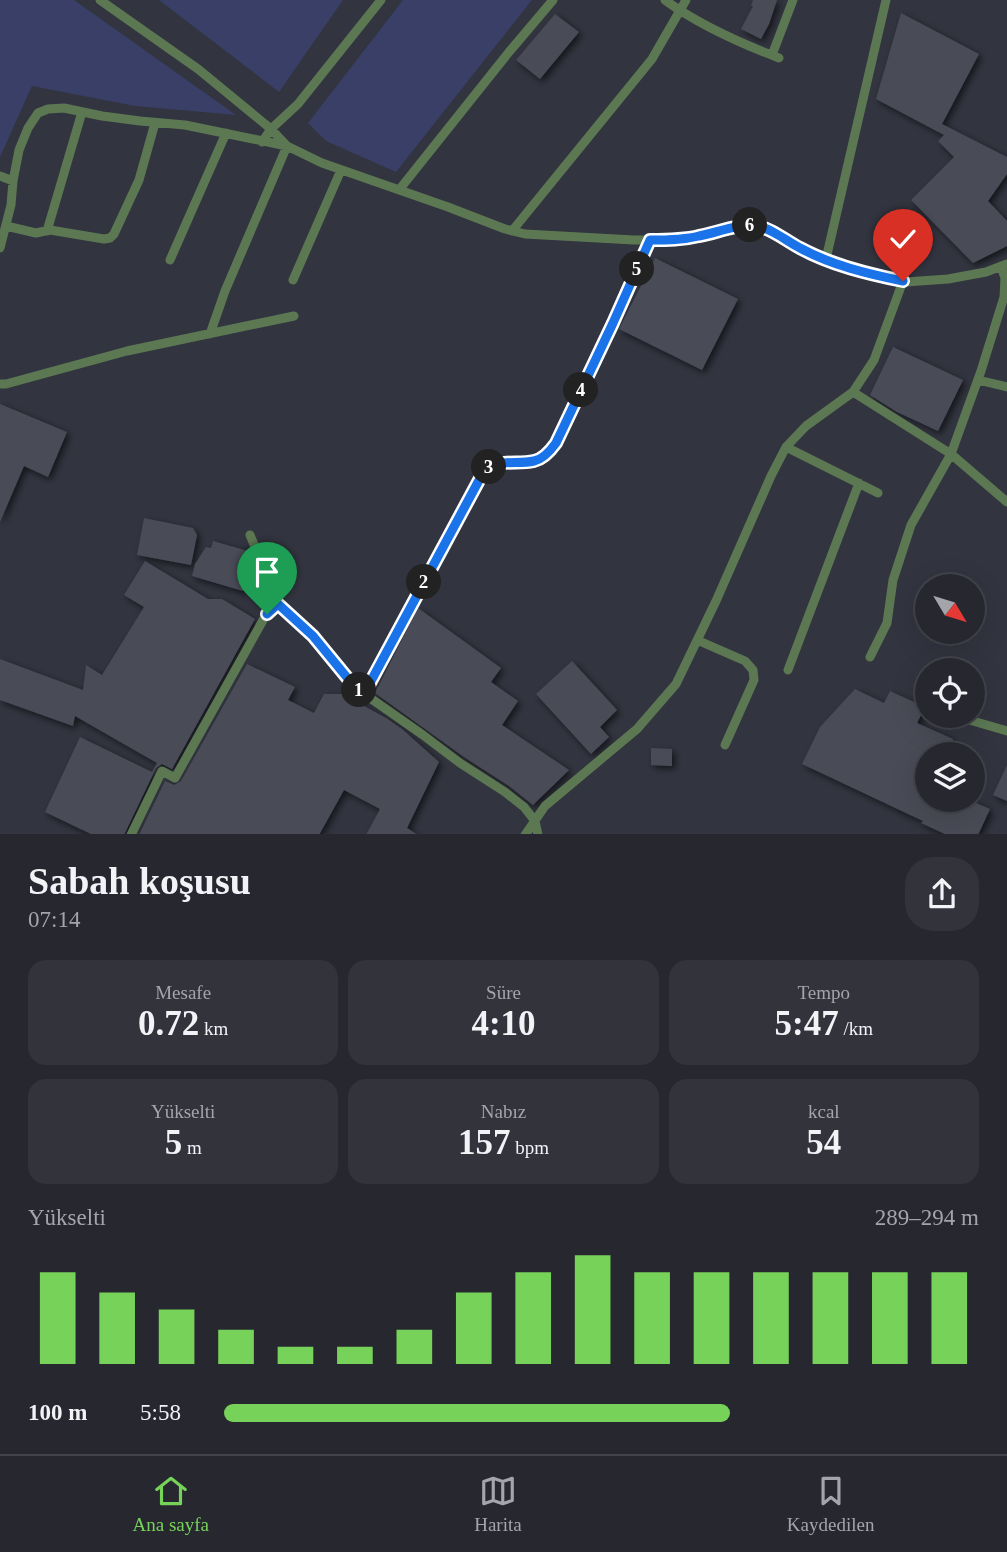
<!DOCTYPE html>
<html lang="tr">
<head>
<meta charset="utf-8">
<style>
	:root { --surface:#26272f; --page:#32333b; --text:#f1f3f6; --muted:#a4a5aa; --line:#42444b; --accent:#77d259 }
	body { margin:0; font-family:"Times New Roman",serif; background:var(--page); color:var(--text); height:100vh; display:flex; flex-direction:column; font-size:26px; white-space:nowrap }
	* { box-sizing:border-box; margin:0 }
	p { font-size:23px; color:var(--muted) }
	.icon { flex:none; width:38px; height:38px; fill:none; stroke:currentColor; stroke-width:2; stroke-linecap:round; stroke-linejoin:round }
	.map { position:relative; height:834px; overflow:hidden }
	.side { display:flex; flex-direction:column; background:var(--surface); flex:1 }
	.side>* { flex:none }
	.needle { width:46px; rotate:128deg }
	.fabs { position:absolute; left:915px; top:574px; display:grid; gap:14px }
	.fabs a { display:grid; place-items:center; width:70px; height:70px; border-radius:50%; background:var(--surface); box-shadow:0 7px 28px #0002,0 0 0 2px var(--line); font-size:35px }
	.pin { position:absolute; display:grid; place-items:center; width:60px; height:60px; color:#fff; margin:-72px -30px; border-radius:50% 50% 50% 0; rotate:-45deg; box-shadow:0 0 7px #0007 }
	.pin .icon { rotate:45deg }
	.km { position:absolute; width:35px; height:35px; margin:-18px; border-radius:50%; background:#222; color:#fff; font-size:19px; line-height:35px; text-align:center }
	.round { display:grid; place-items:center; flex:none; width:74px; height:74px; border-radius:28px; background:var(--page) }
	.summary { display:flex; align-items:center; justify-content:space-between; height:119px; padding:0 28px }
	h1 { font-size:38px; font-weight:700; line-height:52px }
	.stats { display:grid; grid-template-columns:repeat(3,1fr); gap:10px; height:119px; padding:7px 28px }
	.stats div { display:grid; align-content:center; border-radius:18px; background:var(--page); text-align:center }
	.stats b { font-size:35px; font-weight:700 }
	.stats small { font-size:19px; font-weight:400 }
	.stats p { font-size:19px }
	.chart { height:196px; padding:14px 28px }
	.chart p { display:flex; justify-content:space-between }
	.chart svg { width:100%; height:126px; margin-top:7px; stroke:var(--accent); stroke-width:6 }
	ul { padding:0 28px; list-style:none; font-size:23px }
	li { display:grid; grid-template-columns:112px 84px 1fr; align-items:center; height:52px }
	li i { height:18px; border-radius:9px; background:var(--accent) }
	.tabs { display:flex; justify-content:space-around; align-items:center; height:98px; border-top:2px solid var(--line); background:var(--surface); font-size:19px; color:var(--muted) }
	.tabs a { display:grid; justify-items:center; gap:4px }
	.tabs .active { color:var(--accent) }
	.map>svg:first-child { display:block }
</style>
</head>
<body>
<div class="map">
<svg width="1007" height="835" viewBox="0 0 1007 835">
	<defs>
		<filter id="shadow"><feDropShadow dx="3" dy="3" stdDeviation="3.5" flood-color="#0009"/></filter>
	</defs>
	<rect width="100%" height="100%" fill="#32343f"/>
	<path fill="#393f67" d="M0,0H74L236,115L135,106L32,86L0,157Z
		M159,0H343L279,92Z
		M403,0H532L396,172L326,141L308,123Z"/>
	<path fill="#494b57" filter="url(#shadow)" d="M753,0H777L769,24L761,39L741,29L753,6H751Z
		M901,13L979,54L942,124L1007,157V174L988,201L1007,221V246L973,263L911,200L954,157L938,141L944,135L876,99Z
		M555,14L579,32L540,79L516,60Z
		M655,258L738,299L702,370L619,329Z
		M893,347L963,380L938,431L897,412L870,395Z
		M0,404L67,432L48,477L24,466L0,522Z
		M144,518L193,528L197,535L191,565L137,555Z
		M213,541L248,551L243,591L192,576L195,564L206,547L211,548Z
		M145,561L208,599H222L255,619L172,769L162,764L156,768L124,835H93L45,812L80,737L152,772L157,763L75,716L73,726L0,700V659L83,690L86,665L102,675L144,607L124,595Z
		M418,608L501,668L491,682L518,701L502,725L569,770L533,805L509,786L464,757L375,693Z
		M572,661L617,710L600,727L609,737L591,754L536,694Z
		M247,664L295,687L288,700L314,713L324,694H342L386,718L402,729L439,762L407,828L418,835H366L380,809L344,790L319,835H139L165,781L174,785L181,781Z
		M855,689L884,703L890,691L925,707L917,723L953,739L947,754H928V800H969L990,809L978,835H947L921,823L923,821L802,764L820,727Z
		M651,748L672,749V766L651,765Z
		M1007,765V801L993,795Z"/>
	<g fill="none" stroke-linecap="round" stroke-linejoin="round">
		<path stroke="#5c7853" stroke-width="9" d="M100,0L198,69L271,129L287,146L225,291L210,334
			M665,0C699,25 740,43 779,58
			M772,55L793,0
			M262,142L271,129L298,104L381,0
			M0,176L13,181
			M399,190L509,52L553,0
			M6,226L36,233L50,230L104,239L110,238L114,234L139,180L155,123
			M47,231L82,112
			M512,231L652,59L686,0
			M0,248L11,205L13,181L19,150L28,128L38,113L48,109L64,108L102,116L140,121L185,125L287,146L322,163L448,207L505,229L525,234L634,240H675L695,237L745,225H754L764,227L801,249L826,259L862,272L906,282L948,279L986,272L1007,264
			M826,259L886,0
			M170,260L226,133
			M293,280L341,170
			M978,380L1007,387
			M0,384H6L127,351L294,316
			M853,392L951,454L1007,502
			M786,447L878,493
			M250,535L264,568L272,598L313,636L353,686L423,735L460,763L505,792L524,807L535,821L538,835
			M697,640L745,661L753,670L754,680L725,745
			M870,657L887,623L893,580L911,525L951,454L981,371L1004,297L1005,278L1001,266
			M788,670L859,483
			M364,694L484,471C500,457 517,465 535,461C544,459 551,450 556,443L651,240
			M966,719L1007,731
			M131,835L162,771L175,778L267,613L278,604
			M525,835L545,806L637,729L676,684L716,601L771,476L786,447L806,426L853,392L874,360L903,281"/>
	</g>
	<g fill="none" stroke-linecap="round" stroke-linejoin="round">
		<g stroke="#fff" stroke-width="14">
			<path id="route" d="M267,614L278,604L313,636L354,686L364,694L484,471C500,458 516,465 534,461C544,459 551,450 556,443L613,323L650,240C667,240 683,240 699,236C717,233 738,223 757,226C773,229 786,241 800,248C831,265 868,274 903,281"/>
		</g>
		<use href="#route" stroke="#1a73e8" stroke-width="9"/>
	</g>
</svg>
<div class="fabs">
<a><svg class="needle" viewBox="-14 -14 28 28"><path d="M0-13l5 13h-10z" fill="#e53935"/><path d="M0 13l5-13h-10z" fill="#a4a5aa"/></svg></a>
<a><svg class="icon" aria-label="locate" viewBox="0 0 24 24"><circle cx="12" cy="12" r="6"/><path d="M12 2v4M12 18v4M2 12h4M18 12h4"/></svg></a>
<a><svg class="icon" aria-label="layers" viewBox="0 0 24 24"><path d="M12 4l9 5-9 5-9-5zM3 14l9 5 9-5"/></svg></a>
</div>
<div class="pin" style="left:267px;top:614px;background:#1e9e55"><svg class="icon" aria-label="arrive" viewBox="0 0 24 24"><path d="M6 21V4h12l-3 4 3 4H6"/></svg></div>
<div class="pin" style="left:903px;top:281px;background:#d93025"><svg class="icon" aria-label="check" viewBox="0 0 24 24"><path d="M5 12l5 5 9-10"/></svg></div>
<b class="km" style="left:359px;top:690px">1</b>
<b class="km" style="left:424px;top:582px">2</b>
<b class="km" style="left:489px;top:467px">3</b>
<b class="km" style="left:581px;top:390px">4</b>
<b class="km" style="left:637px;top:269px">5</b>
<b class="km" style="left:750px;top:225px">6</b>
</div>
<section class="side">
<div class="summary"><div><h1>Sabah koşusu</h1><p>07:14</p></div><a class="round"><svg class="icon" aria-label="share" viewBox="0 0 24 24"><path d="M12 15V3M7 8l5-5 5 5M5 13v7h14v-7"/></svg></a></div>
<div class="stats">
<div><p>Mesafe</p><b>0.72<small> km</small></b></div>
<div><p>Süre</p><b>4:10</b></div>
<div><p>Tempo</p><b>5:47<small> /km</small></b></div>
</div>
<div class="stats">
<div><p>Yükselti</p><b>5<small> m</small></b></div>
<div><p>Nabız</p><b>157<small> bpm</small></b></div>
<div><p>kcal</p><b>54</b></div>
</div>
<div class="chart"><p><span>Yükselti</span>289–294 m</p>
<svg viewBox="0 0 160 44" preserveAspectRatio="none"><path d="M5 44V12M15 44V19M25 44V25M35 44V32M45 44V38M55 44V38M65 44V32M75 44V19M85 44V12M95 44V6M105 44V12M115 44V12M125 44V12M135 44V12M145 44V12M155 44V12"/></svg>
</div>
<ul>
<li><b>100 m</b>5:58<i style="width:67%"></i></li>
</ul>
</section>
<nav class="tabs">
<a class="active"><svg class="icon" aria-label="home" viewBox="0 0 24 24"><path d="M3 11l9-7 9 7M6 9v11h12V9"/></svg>Ana sayfa</a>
<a><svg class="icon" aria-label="map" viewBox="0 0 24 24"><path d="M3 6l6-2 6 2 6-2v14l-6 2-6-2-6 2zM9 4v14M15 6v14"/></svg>Harita</a>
<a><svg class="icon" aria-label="saved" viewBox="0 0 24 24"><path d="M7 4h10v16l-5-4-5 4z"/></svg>Kaydedilen</a>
</nav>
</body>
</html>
